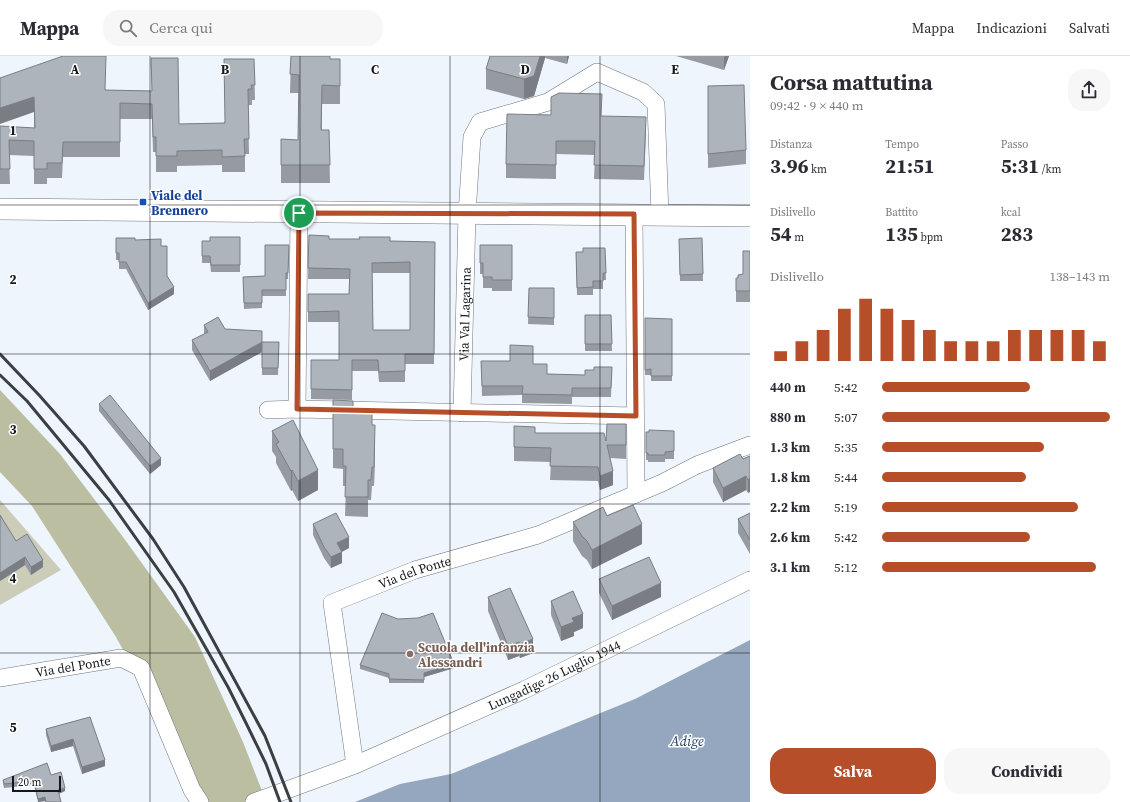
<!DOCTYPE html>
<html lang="it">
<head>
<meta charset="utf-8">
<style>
	:root { --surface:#fff; --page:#f7f7f7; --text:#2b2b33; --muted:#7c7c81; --line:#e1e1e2; --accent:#b64e29 }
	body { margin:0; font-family:"Source Serif 4",serif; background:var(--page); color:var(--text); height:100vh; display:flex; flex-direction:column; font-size:15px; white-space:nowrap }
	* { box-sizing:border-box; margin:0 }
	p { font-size:13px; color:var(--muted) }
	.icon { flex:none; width:22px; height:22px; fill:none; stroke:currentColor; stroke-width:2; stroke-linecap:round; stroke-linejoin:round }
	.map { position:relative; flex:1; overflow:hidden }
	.sheet { display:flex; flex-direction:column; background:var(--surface); width:380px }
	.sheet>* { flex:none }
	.scale { position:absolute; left:12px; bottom:10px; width:49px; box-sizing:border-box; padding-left:4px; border:2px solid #15171a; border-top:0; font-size:11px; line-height:14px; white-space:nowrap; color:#15171a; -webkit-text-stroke:3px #fff; paint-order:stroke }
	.pin { position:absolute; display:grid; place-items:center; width:34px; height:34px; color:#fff; margin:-17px; border:2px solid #fff; border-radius:50%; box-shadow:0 1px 4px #0007 }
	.round { display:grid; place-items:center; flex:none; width:42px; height:42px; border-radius:16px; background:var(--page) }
	.headline { display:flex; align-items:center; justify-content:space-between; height:68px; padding:0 20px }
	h1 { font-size:22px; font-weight:700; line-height:30px }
	.metrics { display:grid; grid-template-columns:repeat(3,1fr); gap:6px; height:68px; padding:4px 20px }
	.metrics div { display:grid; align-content:center }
	.metrics b { font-size:20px; font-weight:700 }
	.metrics small { font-size:11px; font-weight:400 }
	.metrics p { font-size:11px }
	.chart { height:112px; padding:8px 20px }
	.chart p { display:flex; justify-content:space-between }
	.chart svg { width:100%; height:72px; margin-top:4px; stroke:var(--accent); stroke-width:6 }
	.cta { display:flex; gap:8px; margin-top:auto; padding:8px 20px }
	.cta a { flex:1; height:46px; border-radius:16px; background:var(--accent); color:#fff; font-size:16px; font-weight:700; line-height:46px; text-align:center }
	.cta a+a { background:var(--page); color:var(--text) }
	ul { padding:0 20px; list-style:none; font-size:13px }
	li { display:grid; grid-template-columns:64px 48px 1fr; align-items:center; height:30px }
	li i { height:10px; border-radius:5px; background:var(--accent) }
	header { display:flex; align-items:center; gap:24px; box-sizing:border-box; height:56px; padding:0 20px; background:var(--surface); border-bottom:1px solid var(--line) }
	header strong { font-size:19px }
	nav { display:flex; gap:22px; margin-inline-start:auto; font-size:14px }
	.search { width:280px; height:36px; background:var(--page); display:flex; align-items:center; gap:10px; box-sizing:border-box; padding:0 14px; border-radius:16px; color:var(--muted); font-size:15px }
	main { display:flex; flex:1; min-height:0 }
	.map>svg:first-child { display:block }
</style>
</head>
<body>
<header>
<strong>Mappa</strong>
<div class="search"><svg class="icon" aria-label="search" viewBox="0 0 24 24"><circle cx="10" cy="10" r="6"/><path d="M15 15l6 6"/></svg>Cerca qui</div>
<nav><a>Mappa</a><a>Indicazioni</a><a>Salvati</a></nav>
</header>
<main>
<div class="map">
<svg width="750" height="746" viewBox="0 0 750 746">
	<rect width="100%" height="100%" fill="#eef5fd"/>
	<path fill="#cbcdb9" d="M0,444L61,514L0,549Z"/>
	<path fill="#bbbea1" d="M0,334L60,398L123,481L195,581L243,686L264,740L245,746H209L202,737L116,581L32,450L0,416Z"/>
	<path fill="#94a7be" d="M750,584V746H355L400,728L451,718L635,643Z"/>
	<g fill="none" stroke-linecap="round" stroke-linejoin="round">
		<g stroke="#71767e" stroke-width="18">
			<g id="minor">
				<path d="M634,158L636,438"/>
				<path d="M297,353L299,157"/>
				<path d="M268,354L297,353L635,360"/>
				<path id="s1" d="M462,357L467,158L472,81L480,66L548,46L597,16L643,36L656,48L660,159"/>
				<path id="s2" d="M0,622L121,602L141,612L192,734L200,746"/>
				<path id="s3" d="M355,709L332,547L415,514L538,479L662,427L697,409L750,389"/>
				<path id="s4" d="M254,746L355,709L524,634L750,524"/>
			</g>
		</g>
		<g stroke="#71767e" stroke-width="22">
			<path id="major" d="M0,153L750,160"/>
		</g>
		<use href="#minor" stroke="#fff" stroke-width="17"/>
		<use href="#major" stroke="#fff" stroke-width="21"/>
		<path stroke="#3c3f42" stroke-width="3" d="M0,298L39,339L84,390L153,483L184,531L265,680L291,746
			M0,319L27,345L109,444L174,536L228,631L246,667L266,708L280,746"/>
	</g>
	<path fill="#969ba2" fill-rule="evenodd" d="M291,0L330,3H340V48H322V74H329L330,127H281V83L298,84L299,37H290Z
		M490,0H569L567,8L545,2L534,40L524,43L486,33V13Z
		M676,0H729L724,14Z
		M151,2L179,68L224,67L254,3L255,44H252V49H248L249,98H245V116H222V109L177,110V116H156V96H153L152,63H120V101H63L62,122H47V128H34V100L9,99L10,128H0V70L34,72V56L0,22L106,34L152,35Z
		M708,30L746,94V108L708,112Z
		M602,60L646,75L644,124L594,123L595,99L556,98V123L506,122V108Z
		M309,179L329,183L390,185L435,186L434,308H405V326H379L378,315H352V344L311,343V304H339V266H308V238H349V223H308ZM372,217H410V274H373Z
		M240,181V216H211L210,207H202V185H210Z
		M702,182L703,225H680L679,183Z
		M135,184L161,190L167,220L174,238L148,254L126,213H119V204H116V197Z
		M289,189L288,223H286V240H262V252L244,253L243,221L265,220Z
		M480,189H512V235H492V232H483V218H480Z
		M605,192L606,224H603V233H593V239H577L576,196H583Z
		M750,195V246H736V222H738L743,218Z
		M529,232H554V269L528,268Z
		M585,259H611L612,295H585Z
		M645,262L672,320V325H651V319H645Z
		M204,269L225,273L262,296L210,325L192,294V284L204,278Z
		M262,286H279L278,319H262Z
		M481,305L533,308L547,318L585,319L594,314L612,311L611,341H572V348L522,347V339L482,340Z
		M99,348L161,409L150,418L99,355Z
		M353,354L372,369L375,388L374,430H372L371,444H368V461L345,460L346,430H343V413L333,412V393Z
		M626,368V403L610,402L613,429L600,434L598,425L550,424L551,406L514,405V370L535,377L606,385Z
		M272,375L318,434L298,445L292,434L291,435L276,407V401L272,395Z
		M674,375V403H665V406H648V404H646V376Z
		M750,400L748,437L746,434L723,446L713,426V412L743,403Z
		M750,457V498L738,477V463Z
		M0,459L16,485L43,511L31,519L25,509L0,525Z
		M607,460L642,488L592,513L587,504L582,500L573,485V466Z
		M313,468L349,492L342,496V507L331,512L324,502L313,479Z
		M599,523L661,541L612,564L599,537Z
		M488,541L533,597L520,602L519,600L508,604L488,555Z
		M551,545L583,572L574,576V580L561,585L551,559Z
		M398,563L454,612L424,621V627H389V622L360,613V609Z
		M90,661L105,710L82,718L73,690L51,696L46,679V673Z
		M51,719L65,735L59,738L61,746H45V745L38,746L34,729L4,732L3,728V724Z"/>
	<path fill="#7a7e84" d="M540,0H545V2L534,40L524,43V23Z
		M567,0H569L567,8Z
		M725,0H729L724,14V1Z
		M34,41V56L0,68V52Z
		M174,231V238L148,254V247Z
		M262,286V296L210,325V315Z
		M375,369V388L374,430V411Z
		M161,402V409L150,418V410Z
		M292,414V434L291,435V415Z
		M318,414V434L298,445V425Z
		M613,415V429L600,434V420Z
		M746,420V434L723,446V432Z
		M750,422V436L748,437V424Z
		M642,468V488L592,513V494Z
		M349,481V492L337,498V487Z
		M342,496V507L331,512V501Z
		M25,501V509L0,525V517Z
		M43,504V511L31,519V511Z
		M661,527V541L612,564V550Z
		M583,558V572L574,576V580L561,585V571L572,562Z
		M533,583V597L520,602V588Z
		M519,586V600L508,604V590Z
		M454,608V612L424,621V617Z
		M73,683V690L51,696V690Z
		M105,704V710L82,718V711Z
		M65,732V735L58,738V734Z
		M45,741V745L38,746V743Z"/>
	<path fill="#aeb4bc" stroke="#7a7e84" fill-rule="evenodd" d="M63,0H106L105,34L152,35L151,2H178L179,68L225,67L224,3H254L255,29H251L252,33H248L249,83H244L245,100L222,101V94L177,95V100H156V81H153L152,48L120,47V86H63L62,107H47V113H34V85L9,84L10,113H0V70L35,72L34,41L0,52V22Z
		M291,0H330V3H340V30L322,29L321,74H329L330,109H281V83L298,84L299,19L290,18Z
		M490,0H540L534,20L524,23L486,13Z
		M744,29L746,94L708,98V30Z
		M559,37L602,38L601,60L646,61L644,110L594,109L595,85H556V109L506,108L507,58L551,59V41Z
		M309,179L329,180V183H360L359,181H390V185L435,186L434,298H405V315L379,316L378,304H352V334L311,333V304H339V255L308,256V238H349L350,213L308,212ZM410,206V274H373L372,207Z
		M210,181H240V209H211L210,200H202V185H210Z
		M116,182H135V184L161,183V190H167V220L174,231L148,247L126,206H119V197H116Z
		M702,182L703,218L680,219L679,183Z
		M265,189H289L288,217H286V234H262V247H244L243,221L265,220Z
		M480,189H512V224H492V221H483V207H480Z
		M583,192H605L606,217H603V225H593V231L577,232L576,196H583Z
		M743,195H750V235H736V222H738V219L743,218Z
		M529,232H554V262L528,261Z
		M585,259H611L612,288H585Z
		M218,261L225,273L262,275V286L210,315L192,284L208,276L204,269Z
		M645,262L672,263V320H651V313L645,314Z
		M262,286H279L278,312H262Z
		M510,289L533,290V308H547V318L585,319V314H594V311H612L611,332H572V339L522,338L523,330H482L481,305H510Z
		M110,339L161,402L150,410L99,348Z
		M333,344L353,345V354H372V369H375L374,411H372L371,424H368V441H345L346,410H343V393H333Z
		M293,364L318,414L298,425L292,414L291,415L276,388L279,386L272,375Z
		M607,368H626V389H607L613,415L600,420L598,411L550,410L551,392L514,391V370L535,371V377H604L606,385Z
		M649,374L674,375V395L665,396V399H648V397H646V376H649Z
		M740,398L743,403L750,400V422L748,424L746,420L723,432L713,412Z
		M633,449L642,468L592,494L587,485L582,480L573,466L603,451L607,460Z
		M336,457L349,481L337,487L342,496L331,501L324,491L313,468Z
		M750,457V484L738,463Z
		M0,459L16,485L27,478L43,504L31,511L25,501L0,517Z
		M649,501L661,527L612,550L599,523Z
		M510,532L533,583L520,588L519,586L508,590L488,541Z
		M573,535L583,558L572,562L574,566L561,571L551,545Z
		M382,557L398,563L418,562L433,557L454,608L424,617V624L389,623V618L360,609Z
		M90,661L105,704L82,711L73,683L51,690L46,673Z
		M47,707L51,719L61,716L65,732L58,734L61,746H46L45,741L38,743L34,725L4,728L3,724Z"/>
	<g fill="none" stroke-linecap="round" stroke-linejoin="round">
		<g stroke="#fff" stroke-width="8">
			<path id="route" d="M299,157L634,158L636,360L297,353Z"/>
		</g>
		<use href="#route" stroke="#b64e29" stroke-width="5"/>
	</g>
	<path fill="none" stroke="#15171a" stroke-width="1" stroke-opacity="0.55" d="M150,0V746M300,0V746M450,0V746M600,0V746M0,149H750M0,298H750M0,448H750M0,597H750"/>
	<rect fill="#1a4fb4" stroke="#fff" stroke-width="1.5" x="139" y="142" width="8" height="8" rx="2"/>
	<circle fill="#8d6e63" stroke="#fff" stroke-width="1.5" cx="410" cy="598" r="4"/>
	<g text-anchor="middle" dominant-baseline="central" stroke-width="3" stroke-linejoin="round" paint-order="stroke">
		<g font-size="13" font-weight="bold" fill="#164399" stroke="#fff" text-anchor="start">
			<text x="151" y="139">Viale del<tspan x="151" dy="15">Brennero</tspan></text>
		</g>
		<g font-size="13" fill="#15171a" stroke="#fff">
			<text stroke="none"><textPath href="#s1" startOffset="99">Via Val Lagarina</textPath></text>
			<text stroke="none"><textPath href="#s3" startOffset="252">Via del Ponte</textPath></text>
			<text stroke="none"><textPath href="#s2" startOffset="74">Via del Ponte</textPath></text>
			<text stroke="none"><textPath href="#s4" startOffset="326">Lungadige 26 Luglio 1944</textPath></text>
		</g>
		<g font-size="13" font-weight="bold" fill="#785e54" stroke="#fff" text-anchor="start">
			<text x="418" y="591">Scuola dell'infanzia<tspan x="418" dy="15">Alessandri</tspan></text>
		</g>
		<g font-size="14" font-style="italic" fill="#264367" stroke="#fff">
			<text x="687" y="685">Adige</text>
		</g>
	</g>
	<g font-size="13" text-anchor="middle" font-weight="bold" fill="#15171a" stroke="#fff" stroke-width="3" stroke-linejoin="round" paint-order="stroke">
		<text x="75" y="18">A</text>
		<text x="225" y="18">B</text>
		<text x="375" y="18">C</text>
		<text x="525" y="18">D</text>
		<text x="675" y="18">E</text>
		<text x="13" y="79">1</text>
		<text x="13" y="228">2</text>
		<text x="13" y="378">3</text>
		<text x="13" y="527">4</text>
		<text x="13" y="676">5</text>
	</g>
</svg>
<div class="scale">20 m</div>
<div class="pin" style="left:299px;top:157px;background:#1e9e55"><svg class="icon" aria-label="arrive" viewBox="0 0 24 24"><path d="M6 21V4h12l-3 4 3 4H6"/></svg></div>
</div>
<section class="sheet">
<div class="headline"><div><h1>Corsa mattutina</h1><p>09:42 · 9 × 440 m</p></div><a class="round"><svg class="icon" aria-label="share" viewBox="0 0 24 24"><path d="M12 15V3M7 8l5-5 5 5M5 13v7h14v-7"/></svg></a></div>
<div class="metrics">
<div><p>Distanza</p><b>3.96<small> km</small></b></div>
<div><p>Tempo</p><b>21:51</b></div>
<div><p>Passo</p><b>5:31<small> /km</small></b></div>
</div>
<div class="metrics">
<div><p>Dislivello</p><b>54<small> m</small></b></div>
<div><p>Battito</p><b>135<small> bpm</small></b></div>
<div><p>kcal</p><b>283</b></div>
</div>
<div class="chart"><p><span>Dislivello</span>138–143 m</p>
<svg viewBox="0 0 160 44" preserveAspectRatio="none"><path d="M5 44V38M15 44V32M25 44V25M35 44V12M45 44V6M55 44V12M65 44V19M75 44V25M85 44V32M95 44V32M105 44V32M115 44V25M125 44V25M135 44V25M145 44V25M155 44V32"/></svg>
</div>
<ul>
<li><b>440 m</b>5:42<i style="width:65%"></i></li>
<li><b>880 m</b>5:07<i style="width:100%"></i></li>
<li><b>1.3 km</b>5:35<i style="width:71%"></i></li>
<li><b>1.8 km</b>5:44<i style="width:63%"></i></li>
<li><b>2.2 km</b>5:19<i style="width:86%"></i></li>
<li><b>2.6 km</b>5:42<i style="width:65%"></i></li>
<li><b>3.1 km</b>5:12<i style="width:94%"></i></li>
</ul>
<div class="cta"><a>Salva</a><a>Condividi</a></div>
</section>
</main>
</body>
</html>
